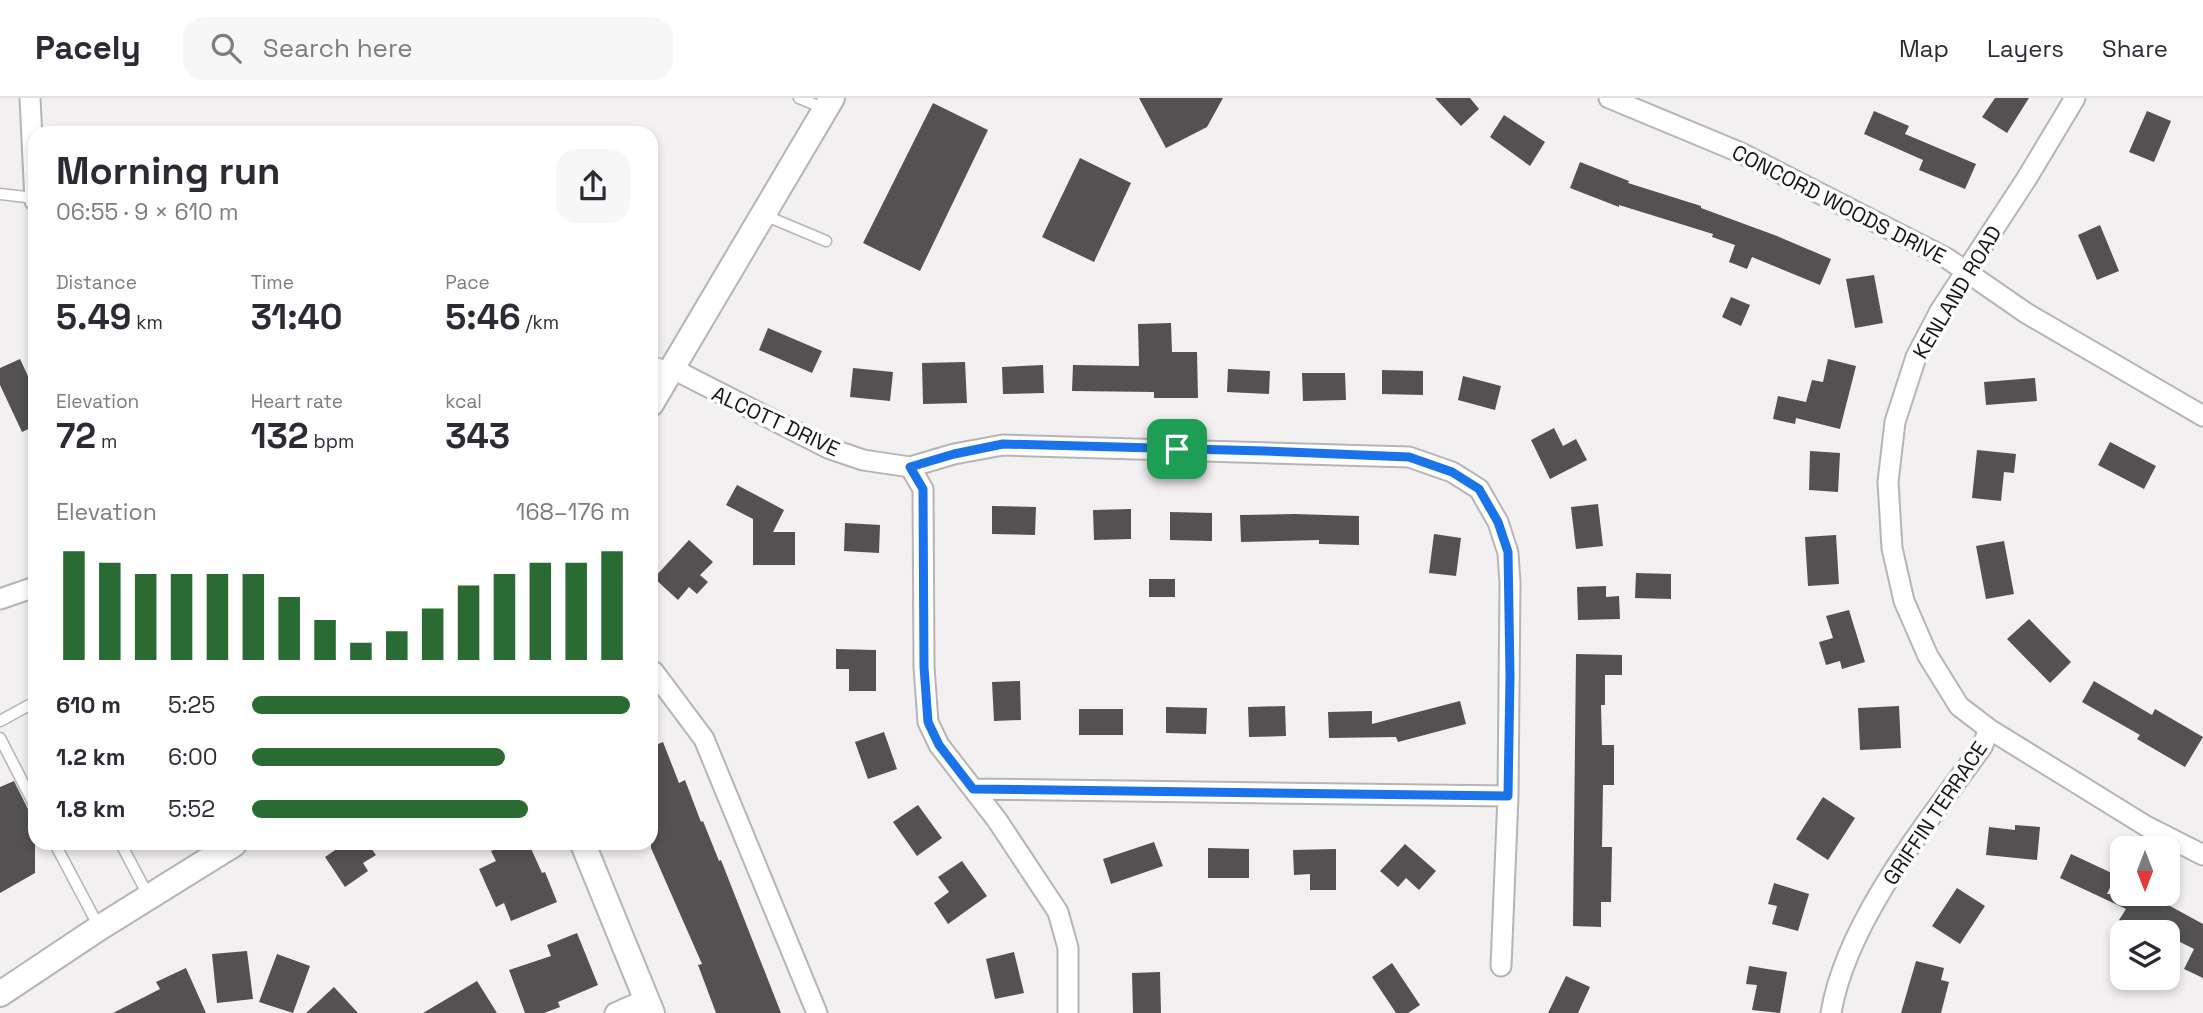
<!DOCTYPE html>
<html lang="en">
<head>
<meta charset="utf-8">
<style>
	:root { --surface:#fff; --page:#f7f7f7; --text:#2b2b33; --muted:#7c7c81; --line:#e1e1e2; --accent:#2a6b34 }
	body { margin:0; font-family:"Space Grotesk",sans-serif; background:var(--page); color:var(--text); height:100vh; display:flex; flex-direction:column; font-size:26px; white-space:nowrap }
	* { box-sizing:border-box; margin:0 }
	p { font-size:23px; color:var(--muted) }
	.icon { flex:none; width:38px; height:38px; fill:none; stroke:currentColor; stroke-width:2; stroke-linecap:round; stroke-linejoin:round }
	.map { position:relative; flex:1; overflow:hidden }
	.sheet { position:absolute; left:28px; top:28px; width:630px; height:724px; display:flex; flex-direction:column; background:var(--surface); border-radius:21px; box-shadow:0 4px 10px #0003 }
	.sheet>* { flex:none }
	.needle { width:46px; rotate:180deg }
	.tools { position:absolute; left:2110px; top:738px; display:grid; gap:14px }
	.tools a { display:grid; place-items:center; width:70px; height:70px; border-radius:14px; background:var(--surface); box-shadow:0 4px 10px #0003; font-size:35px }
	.pin { position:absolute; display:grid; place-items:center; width:60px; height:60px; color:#fff; margin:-30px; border-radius:14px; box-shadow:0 4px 10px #0006 }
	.round { display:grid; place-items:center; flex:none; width:74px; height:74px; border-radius:21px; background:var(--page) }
	.head { display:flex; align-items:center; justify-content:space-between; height:119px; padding:0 28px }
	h1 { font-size:38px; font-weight:700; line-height:52px }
	.figures { display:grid; grid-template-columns:repeat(3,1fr); gap:10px; height:119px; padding:7px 28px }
	.figures div { display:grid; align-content:center }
	.figures b { font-size:35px; font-weight:700 }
	.figures small { font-size:19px; font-weight:400 }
	.figures p { font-size:19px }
	.chart { height:196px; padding:14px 28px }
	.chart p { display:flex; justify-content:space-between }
	.chart svg { width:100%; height:126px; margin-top:7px; stroke:var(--accent); stroke-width:6 }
	ul { padding:0 28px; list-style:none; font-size:23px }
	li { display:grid; grid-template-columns:112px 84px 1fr; align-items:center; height:52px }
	li i { height:18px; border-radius:9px; background:var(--accent) }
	header { display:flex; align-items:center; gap:42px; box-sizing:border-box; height:98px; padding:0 35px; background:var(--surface); border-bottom:2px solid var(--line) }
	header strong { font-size:33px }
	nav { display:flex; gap:38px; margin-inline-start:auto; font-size:24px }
	.search { width:490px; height:63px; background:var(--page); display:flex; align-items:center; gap:18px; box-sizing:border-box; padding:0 24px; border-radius:21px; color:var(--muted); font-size:26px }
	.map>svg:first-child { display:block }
</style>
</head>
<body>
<header>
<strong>Pacely</strong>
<div class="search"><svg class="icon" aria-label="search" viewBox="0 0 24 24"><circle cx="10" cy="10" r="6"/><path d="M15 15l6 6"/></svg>Search here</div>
<nav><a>Map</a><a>Layers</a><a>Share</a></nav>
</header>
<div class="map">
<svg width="2203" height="915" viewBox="0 0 2203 915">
	<rect width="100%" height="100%" fill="#f3f0f1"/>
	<path fill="#545152" d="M1139,0H1223L1207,29L1166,50Z
		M1435,0H1470L1479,11L1461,28Z
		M1995,0H2029L2007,35L1982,19Z
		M933,5L988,32L920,173L863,145Z
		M1874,13L1909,28L1905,36L1976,66L1965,91L1919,72L1923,62L1864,36Z
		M2147,13L2171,23L2154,64L2129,54Z
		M1504,17L1545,44L1530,68L1490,39Z
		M1080,60L1131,85L1094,164L1042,139Z
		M1580,64L1629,83L1628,85L1701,108V110L1777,138L1831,161L1820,187L1752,159L1747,171L1729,164L1735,147L1712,139L1713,136L1619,107V109L1570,90Z
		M2100,127L2119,173L2097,182L2078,137Z
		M1874,177L1883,225L1855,230L1846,181Z
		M1731,199L1750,207L1741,228L1722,219Z
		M1171,225L1172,254H1197L1198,300H1154V294L1072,293L1073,267L1139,268L1138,226Z
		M768,230L822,253L812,275L759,252Z
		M20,261L35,293V328L22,334L0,287V270Z
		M1828,261L1856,268L1840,331L1796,320L1795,326L1773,321L1778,298L1806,304L1812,282L1823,284Z
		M965,264L967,305L923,306L922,265Z
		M1043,267L1044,295L1003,296L1002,269Z
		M853,270L893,274L890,303L850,299Z
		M1228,271L1270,273L1269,296L1227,294Z
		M1382,272L1423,273V297L1382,296Z
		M1302,275H1345L1346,302L1303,303Z
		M1463,278L1501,288L1495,312L1458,302Z
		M2035,280L2037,303L1986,307L1984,284Z
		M1554,330L1563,348L1576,341L1587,362L1550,381L1531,342Z
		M2110,344L2156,368L2144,391L2098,367Z
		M1977,352L2016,356L2014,375L2004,374L2001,403L1972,400Z
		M1810,353L1840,355L1838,394L1809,392Z
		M737,387L784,412L773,434H795V467H753V421L726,407Z
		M1598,406L1603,448L1576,451L1571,409Z
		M992,408L1036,409L1035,437L992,436Z
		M1131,411V441L1094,442L1093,412Z
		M1170,414L1212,415V443L1170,442Z
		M1294,416L1359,418V447L1319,446V442L1241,444L1240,417Z
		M845,425L880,427L879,455L844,453Z
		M1434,436L1461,440L1456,478L1429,475Z
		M1836,437L1839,486L1808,488L1805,439Z
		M689,442L713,464L700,477L708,484L697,496L689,489L678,502L654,480Z
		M2004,443L2014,496L1986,501L1976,448Z
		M1636,475L1671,476V501L1635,500Z
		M1149,481H1175V499H1149Z
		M1606,488V499L1619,498L1620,521L1578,522L1577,489Z
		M1849,512L1865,564L1842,571L1840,563L1826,567L1819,544L1833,540L1826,518Z
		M2029,521L2071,564L2050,585L2007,541Z
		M836,551L876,552V593H849V571H836Z
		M1576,556L1622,557V577H1605V607H1601L1602,647H1614V687H1603L1602,749H1612L1611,804H1601V829L1573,828Z
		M1020,583L1021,622L994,623L992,584Z
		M2094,583L2152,617L2155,611L2203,639L2185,669L2137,641L2140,637L2082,604Z
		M1460,603L1466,626L1398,644L1396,639L1329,640L1328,614L1372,613V626Z
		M1285,608L1286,638L1249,639L1248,609Z
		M1899,608L1901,650L1860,652L1858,610Z
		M1166,609L1207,610L1206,636L1166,635Z
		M1079,611H1123V637H1079Z
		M884,634L897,671L868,681L855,644Z
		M663,644L679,685L685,682L701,724L703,723L719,763L721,762L781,915H716L698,867L702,866L651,750V649Z
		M14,683L28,711L35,715V775L0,795V689Z
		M1823,699L1855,720L1828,762L1796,741Z
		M918,707L942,740L917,758L893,724Z
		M2015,727L2040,729L2037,762L1986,757L1989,729L2015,732Z
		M1154,744L1163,768L1111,786L1103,761Z
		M344,746H368L376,757L363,765L368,773L345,789L325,759Z
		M507,746H529L542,775L545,774L557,804L511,823L504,805L496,809L479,771L496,763L491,753Z
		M1405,746L1436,773L1419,792L1406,780L1398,789L1380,773Z
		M1208,750L1249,751V780H1208Z
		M1336,751V792H1310V776L1294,777L1293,752Z
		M2071,756L2116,777L2107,796H2148L2203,826V880L2184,871L2194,851L2168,838V835H2142L2119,822L2126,811L2060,780Z
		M962,763L987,798L948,826L934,805L949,794L938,779Z
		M1774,785L1809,796L1798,833L1772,826L1777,808L1768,806Z
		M1957,790L1985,808L1960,846L1932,828Z
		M577,835L598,887L558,904L560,909L544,915H525L509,872L551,858L547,847Z
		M247,853L253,901L217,905L212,856Z
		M1014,854L1024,895L995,901L986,861Z
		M277,856L310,868L293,915L259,904Z
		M1916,863L1944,870L1941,882L1949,884L1941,915H1901Z
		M1392,865L1420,907L1408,915H1396L1372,879Z
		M1749,868L1787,874L1780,915L1752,912L1757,887L1746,886Z
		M186,870L206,915H113L160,891L156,884Z
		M1160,874L1161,915H1133L1132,875Z
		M1566,878L1590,889L1578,915H1548Z
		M477,883L497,915H423Z
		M334,889L358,915H306Z"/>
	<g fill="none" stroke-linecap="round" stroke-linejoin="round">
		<g stroke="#b7b4b5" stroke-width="13">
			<path id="service" d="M799,0L825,11
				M0,96L34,100
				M764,117L826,143
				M651,263L670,270
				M0,623L35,604
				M0,640L35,708
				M55,746L99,829
				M121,746L149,799"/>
		</g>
		<g stroke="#b7b4b5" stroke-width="23">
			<path id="minor" d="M30,0L35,103
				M1609,0L1739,54L1948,161L2026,215L2203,318
				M2075,0L2027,80L1940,213L1916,259L1895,324L1888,384L1892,450L1904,503L1928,558L1959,608L1989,631L2146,728L2203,757
				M673,271L828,350L863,362L910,369L954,356L1003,347L1409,359L1452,374L1479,391L1498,424L1508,455L1510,485L1508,698L1501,868
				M910,369L923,391L924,569L928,624L939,647L997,722L1058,814L1068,850V915
				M0,501L35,489
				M654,574L704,641L817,915
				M973,691L1508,698
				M615,915L647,901
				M1831,915C1846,824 1928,723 1982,649L1989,631"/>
		</g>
		<g stroke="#b7b4b5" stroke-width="28">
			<path id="tertiary" d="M651,306L832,0
				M583,746L652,915
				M0,896L99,830L234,746"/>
		</g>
		<use href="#service" stroke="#fff" stroke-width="10"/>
		<use href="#minor" stroke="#fff" stroke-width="19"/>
		<use href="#tertiary" stroke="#fff" stroke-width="24"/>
	</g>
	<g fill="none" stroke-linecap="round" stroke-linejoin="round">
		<g stroke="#fff" stroke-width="14">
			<path id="route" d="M1003,346L1264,353L1409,359L1452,374L1479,391L1498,424L1508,454L1510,578L1508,698L973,691L939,647L928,624L924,569L923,391L910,369L954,356Z"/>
		</g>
		<use href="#route" stroke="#1a73e8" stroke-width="9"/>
	</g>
	<g text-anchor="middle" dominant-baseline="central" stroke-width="7" stroke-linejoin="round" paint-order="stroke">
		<g font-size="21" fill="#151415" stroke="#fff">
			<text transform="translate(1839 106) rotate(27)">CONCORD WOODS DRIVE</text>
			<text transform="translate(1957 194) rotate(-59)">KENLAND ROAD</text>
			<text transform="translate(776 323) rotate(25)">ALCOTT DRIVE</text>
			<text transform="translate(1935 715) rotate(-56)">GRIFFIN TERRACE</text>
		</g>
	</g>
</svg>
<div class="tools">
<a><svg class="needle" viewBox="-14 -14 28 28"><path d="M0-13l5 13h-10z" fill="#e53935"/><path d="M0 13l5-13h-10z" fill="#7c7c81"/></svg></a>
<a><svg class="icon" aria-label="layers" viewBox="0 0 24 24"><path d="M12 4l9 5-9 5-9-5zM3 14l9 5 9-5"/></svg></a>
</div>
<div class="pin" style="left:1177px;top:351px;background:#1e9e55"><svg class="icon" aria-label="arrive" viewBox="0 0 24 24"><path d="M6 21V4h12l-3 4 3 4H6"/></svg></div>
<section class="sheet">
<div class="head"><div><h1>Morning run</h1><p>06:55 · 9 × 610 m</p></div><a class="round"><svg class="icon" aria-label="share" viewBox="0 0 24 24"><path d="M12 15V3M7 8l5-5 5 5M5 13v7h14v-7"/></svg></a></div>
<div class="figures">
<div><p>Distance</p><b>5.49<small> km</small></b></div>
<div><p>Time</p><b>31:40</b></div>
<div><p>Pace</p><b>5:46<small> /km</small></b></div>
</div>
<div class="figures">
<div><p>Elevation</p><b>72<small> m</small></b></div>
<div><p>Heart rate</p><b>132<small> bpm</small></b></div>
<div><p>kcal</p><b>343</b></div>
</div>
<div class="chart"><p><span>Elevation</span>168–176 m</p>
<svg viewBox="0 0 160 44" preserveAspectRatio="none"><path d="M5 44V6M15 44V10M25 44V14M35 44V14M45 44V14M55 44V14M65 44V22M75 44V30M85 44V38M95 44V34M105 44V26M115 44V18M125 44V14M135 44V10M145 44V10M155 44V6"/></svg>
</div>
<ul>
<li><b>610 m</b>5:25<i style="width:100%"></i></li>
<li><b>1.2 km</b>6:00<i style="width:67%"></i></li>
<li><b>1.8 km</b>5:52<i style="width:73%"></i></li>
</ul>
</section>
</div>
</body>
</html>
